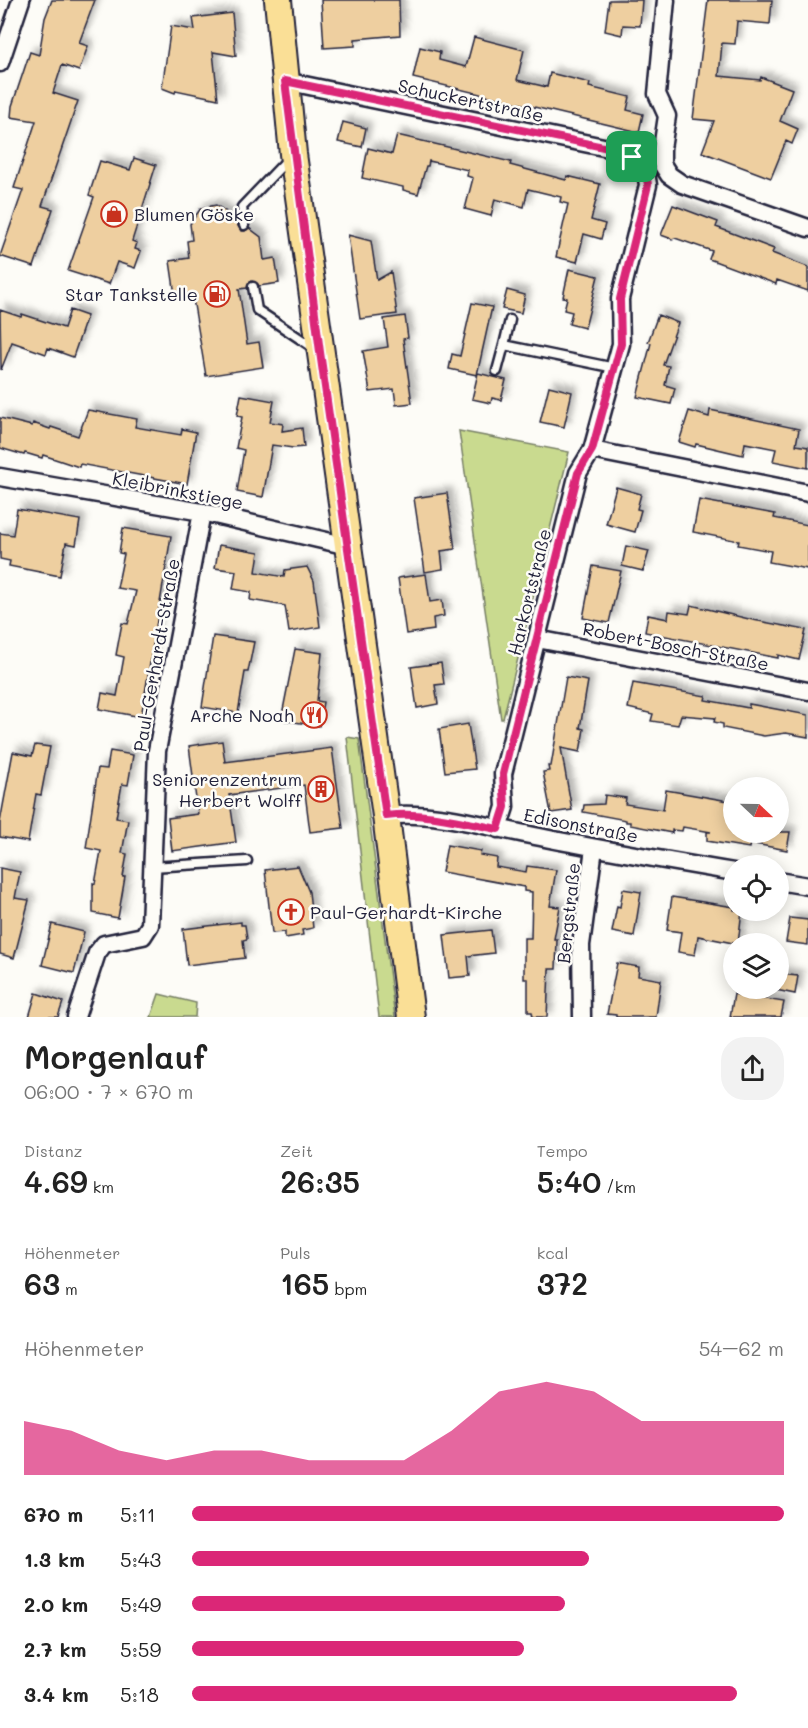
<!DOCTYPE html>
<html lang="de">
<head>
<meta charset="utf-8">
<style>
	:root { --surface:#fff; --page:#f2f2f2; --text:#222; --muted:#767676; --accent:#db2777 }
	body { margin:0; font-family:Mali,sans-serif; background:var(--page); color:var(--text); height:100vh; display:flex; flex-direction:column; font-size:22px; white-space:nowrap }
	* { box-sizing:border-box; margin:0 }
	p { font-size:20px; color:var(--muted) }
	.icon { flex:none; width:33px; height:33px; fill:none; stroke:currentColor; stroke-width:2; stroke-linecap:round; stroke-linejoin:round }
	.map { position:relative; height:1017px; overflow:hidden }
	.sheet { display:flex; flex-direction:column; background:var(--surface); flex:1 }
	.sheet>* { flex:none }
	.needle { width:39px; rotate:112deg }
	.buttons { position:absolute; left:723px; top:777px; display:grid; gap:12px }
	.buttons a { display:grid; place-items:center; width:66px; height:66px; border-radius:50%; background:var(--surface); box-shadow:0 3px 15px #0003; font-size:30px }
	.pin { position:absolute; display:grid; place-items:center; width:51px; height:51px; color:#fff; margin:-26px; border-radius:12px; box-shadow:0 3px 9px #0006 }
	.round { display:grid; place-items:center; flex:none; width:63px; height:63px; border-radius:24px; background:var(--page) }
	.headline { display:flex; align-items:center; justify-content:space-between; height:102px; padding:0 24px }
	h1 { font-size:33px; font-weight:600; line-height:45px }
	.metrics { display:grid; grid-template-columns:repeat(3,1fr); gap:9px; height:102px; padding:6px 24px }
	.metrics div { display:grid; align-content:center }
	.metrics b { font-size:30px; font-weight:600 }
	.metrics small { font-size:16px; font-weight:400 }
	.metrics p { font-size:16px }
	.chart { height:168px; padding:12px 24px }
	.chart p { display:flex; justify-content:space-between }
	.chart svg { width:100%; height:108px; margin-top:6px; fill:var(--accent); opacity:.7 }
	ul { padding:0 24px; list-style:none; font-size:20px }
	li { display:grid; grid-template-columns:96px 72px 1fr; align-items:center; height:45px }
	li i { height:15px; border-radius:8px; background:var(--accent) }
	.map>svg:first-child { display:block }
</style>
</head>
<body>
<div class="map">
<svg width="808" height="1017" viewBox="0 0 808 1017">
	<defs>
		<filter id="shadow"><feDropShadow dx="5.5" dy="-5.5" stdDeviation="3" flood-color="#0004"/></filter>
	</defs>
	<rect width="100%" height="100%" fill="#fdfcf7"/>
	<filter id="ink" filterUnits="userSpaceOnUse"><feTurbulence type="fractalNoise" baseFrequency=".0167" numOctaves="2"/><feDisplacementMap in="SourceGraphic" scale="12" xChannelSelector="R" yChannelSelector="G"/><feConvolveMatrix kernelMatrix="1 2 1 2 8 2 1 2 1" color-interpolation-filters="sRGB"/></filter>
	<g filter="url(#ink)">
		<path fill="#c9da8f" stroke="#767e65" stroke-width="1.5" d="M459,431L569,452L503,719H501Z
			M347,737L359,739L395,1017H379Z
			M159,994L196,1003L195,1017H151Z"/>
		<path fill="#eecfa0" stroke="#22223b" stroke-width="1.5" filter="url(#shadow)" d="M52,0H95L79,43L88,46L79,71L62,65L53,93L78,101L42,206L53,209L34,267L0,256L23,190L14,188L36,121L11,117L12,106L30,52L39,55L45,18Z
			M321,0H399L400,35L355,39V46L324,48Z
			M609,0H642L640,26L623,25L622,35L605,31Z
			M708,0H772L770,24L737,21L735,44L722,43L719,76L760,80L761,77L792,89L780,121L798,129L792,144L786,141L771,178L702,152L714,121L693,119Z
			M232,13L236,56L213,52L218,99L176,90L175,93L162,88L171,26L195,30L193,18Z
			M474,37L524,50L517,80L547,87L550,73L590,83L589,87L630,97L627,110L643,114L639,132L413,78L420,47L440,52L439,60L466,67Z
			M343,122L366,128L362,147L338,142Z
			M397,135L511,162L510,165L566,180L567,176L600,184L591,220L605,224L601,239L584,234L577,262L556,257L568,204L560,202L561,197L528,189L524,207L495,199L491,216L465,209L473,178L467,176L468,170L429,161L428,166H426L418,194L403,190V187L362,178L368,148L392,154Z
			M134,158L156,165L132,241L137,243L135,249L141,251L135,268L117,262L109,284L68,271L94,197L89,195L100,161L130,170Z
			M216,205L237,219L238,226L241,231H245L249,228L261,237L264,260L275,258L279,283L259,286L257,283L252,281L249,283L247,288L239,289L247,344L259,342L263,367L206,376L192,293L175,295L170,261L189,258L187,241L192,240L190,224L201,208Z
			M673,205L718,222L716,227L774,249L772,253L808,267V291L777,280L776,284L709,259L712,251L675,238L672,239L661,235Z
			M348,235L371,241L377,280L391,272L397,314L360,319Z
			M569,269L598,276L585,328L569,324L572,312L564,310L567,298L563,297Z
			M507,290L525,295L521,313L502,309Z
			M472,303L492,307L477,375L449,369L452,354L460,356Z
			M0,310L21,317L22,314L64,328L70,310L87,316L73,357L48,348L46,354L12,342L1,370Z
			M658,315L678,323L663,365L669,366L665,385L675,388L671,404L637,397L651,343L648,342Z
			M405,316L408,338L403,339L412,403L396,405L394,389L370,392L363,351L388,347L384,319Z
			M478,373L506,380L501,400L492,398L491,403L472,399Z
			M549,386L572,392L564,427L540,422Z
			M241,395L274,401L270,422L283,424L282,431L302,428L304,447L293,448L272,445L263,497L237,492L244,450L236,448L242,417L237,416Z
			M88,410L137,419L135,427L181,435L182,429L196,432L187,484L80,464L79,467L43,455L42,458L25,453L24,455L0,448V418L32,426L33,423L50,429L51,427L78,436Z
			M710,410L799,429L796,445L808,447V468L773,461L776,449L745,443L743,455L696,444L695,447L679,442L689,411L709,417Z
			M616,487L641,494L637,509L641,510L635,532L606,524Z
			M447,493L455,549L441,551L443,569L425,572L414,498Z
			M699,500L775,514L774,518L808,525V569L769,562L771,551L738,545L739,541L693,532Z
			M17,509L80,520L76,545L66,543L60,576L9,566L10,561L0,559V533L13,535Z
			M123,528L171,536L141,717L99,709L102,693L117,696L124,657L116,655L122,623L128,624L136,591L117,588L124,554L119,553Z
			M219,545L259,552L256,572L284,577L285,570L307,567L314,581L320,627L289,632L285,606L250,600L251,592L233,589L236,571L215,568Z
			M626,546L649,551L643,571L622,566Z
			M593,566L621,571L609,623L583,618Z
			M426,574L430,602L442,600L444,616L433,618L434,630L406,634L398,578Z
			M691,605L753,620L806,630L799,660L778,655V658L645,632L648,615L668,619L669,611L689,614Z
			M213,636L254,642L248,672H245L238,713L202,707Z
			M295,649L322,653L317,701L323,702L319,726L281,720Z
			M441,663L444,684L435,685L438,704L417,708L411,667Z
			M566,677L588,681L580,728L584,729L580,752L561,748L572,810L551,813L543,772L549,771L548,766H551Z
			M633,683L706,696L705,700L749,708V704L808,715V737L786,733L764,736L723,728V724L714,722L715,718L681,715L678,725L651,721L653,714L628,708Z
			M468,724L475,769L445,772L439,729Z
			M222,741L225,762L332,748L343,828L310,832L304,785L229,795L236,842L172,851L168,818L198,814L189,746Z
			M35,745L50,747L41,795L36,794L28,842L0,837V822L13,752L32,756Z
			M110,751L133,755L128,785L122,784L116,818L128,820L122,853L127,854L123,877H125L118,918L93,913V883L95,884L101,851L86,848L98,768L107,769Z
			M666,790L734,802V832H790L787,850L750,843L749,848L707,841V832H711L683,827L682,831L672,830V833L630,825V822H626V820L583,812L584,805L604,804L605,795L626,798L625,804L663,810Z
			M447,845L481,851L480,855L497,858L496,867L526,872L527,866L556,870L550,906L560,907L554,939H557L556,969H549L547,1017H533L532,1012H528V979H524V938H531L532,892L524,891V887L442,872Z
			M298,866L309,892L313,928L302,930L303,935L285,938V932L272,933L265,870Z
			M0,868L20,872L15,898L29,900L14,958L0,954Z
			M623,889L641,892L634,936L612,932L617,906L620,907Z
			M672,897L734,907V910H742L738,944L698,936L695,955L678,952L681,932L667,930Z
			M790,918L808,920V945L786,942Z
			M241,922V925H245L247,939L243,940L245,958L187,965L183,929Z
			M52,924L84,932L74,973L42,965Z
			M491,930L494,953L468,956L470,976L449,978L444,935Z
			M617,963L639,967L638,976L661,980L656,1017H616V1015L607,1014Z
			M779,974L798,976L795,994L776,990L778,988Z
			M36,993L63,1002L58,1017H29Z
			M734,994L784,1002L781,1017H730Z"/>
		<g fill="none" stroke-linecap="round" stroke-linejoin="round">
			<g stroke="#22223b" stroke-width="13">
				<path id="service" d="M244,225L242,207L289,158
					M253,287L257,310L314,348
					M504,345L510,320
					M497,371L504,345L615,368
					M152,867L247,861"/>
			</g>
			<g stroke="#22223b" stroke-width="21">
				<path id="minor" d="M666,0L657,94L667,116L662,149V164L669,175L682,184L808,228
					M0,63L21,0
					M285,81L618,150L632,157L645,167L648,185L620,299L621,344L592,450L578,473L503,774L505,807L498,829
					M592,450L808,493
					M0,477L202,512L348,546
					M537,639L808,691
					M386,816C435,810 492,828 540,837C604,850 669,861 734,872
					M778,881L808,886
					M76,1017L97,953L104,944L143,936L150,925L157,751L202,512
					M582,1017L581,945L594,848"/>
			</g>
			<g stroke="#22223b" stroke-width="30">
				<path id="primary" d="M278,0L293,154L386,816L411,1017"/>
			</g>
			<use href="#service" stroke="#fdfcf7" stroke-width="8"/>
			<use href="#minor" stroke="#fdfcf7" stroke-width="16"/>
			<use href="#primary" stroke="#fadf96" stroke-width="26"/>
		</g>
	</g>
	<g fill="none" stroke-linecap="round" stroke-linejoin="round" filter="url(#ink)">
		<g stroke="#fff" stroke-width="12">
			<path id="route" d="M285,81L618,150L632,157L645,167L648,185L620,299L621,344L592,450L578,473L503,774L505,807L498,829C461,822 424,811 386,816L320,352Z"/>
		</g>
		<use href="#route" stroke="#db2777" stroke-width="8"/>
	</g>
	<defs>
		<g id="shop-ring" transform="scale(1.35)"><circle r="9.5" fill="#fdfcf7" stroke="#c8321e" stroke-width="1.5"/><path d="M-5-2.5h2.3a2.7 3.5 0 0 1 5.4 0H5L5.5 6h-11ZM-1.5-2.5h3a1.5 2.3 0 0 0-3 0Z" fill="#c8321e"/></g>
		<g id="fuel-ring" transform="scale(1.35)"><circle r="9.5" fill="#fdfcf7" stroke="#c8321e" stroke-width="1.5"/><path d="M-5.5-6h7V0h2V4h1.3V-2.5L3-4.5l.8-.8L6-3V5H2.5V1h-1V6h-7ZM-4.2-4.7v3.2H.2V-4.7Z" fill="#c8321e"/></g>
		<g id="restaurant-ring" transform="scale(1.35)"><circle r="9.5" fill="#fdfcf7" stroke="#c8321e" stroke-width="1.5"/><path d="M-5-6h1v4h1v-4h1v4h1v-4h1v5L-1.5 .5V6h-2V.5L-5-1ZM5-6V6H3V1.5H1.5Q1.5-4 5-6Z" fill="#c8321e"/></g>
		<g id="building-ring" transform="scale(1.35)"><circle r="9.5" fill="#fdfcf7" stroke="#c8321e" stroke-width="1.5"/><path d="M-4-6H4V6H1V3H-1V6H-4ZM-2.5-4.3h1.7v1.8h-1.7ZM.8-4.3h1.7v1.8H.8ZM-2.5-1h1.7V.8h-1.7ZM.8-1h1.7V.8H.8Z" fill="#c8321e"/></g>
		<g id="church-ring" transform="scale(1.35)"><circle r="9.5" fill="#fdfcf7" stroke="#c8321e" stroke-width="1.5"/><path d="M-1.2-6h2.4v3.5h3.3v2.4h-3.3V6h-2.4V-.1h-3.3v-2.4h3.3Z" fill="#c8321e"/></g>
	</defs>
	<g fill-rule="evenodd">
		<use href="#shop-ring" x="114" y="214"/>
		<use href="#fuel-ring" x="217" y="294"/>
		<use href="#restaurant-ring" x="314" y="715"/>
		<use href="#building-ring" x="321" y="789"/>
		<use href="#church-ring" x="291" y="912"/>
	</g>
	<g text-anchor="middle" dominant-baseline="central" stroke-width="5" stroke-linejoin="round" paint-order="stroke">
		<g font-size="18" fill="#22223b" stroke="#fdfcf7">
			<text transform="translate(471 100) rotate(12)">Schuckertstraße</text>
			<text transform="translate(178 490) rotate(11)">Kleibrinkstiege</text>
			<text transform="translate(529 592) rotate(-76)">Harkortstraße</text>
			<text transform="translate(676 646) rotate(11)">Robert-Bosch-Straße</text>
			<text transform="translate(156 655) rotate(-80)">Paul-Gerhardt-Straße</text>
			<text transform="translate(581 825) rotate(11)">Edisonstraße</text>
			<text transform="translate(568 913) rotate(-84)">Bergstraße</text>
		</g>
		<g font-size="18" fill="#22223b" stroke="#fdfcf7" text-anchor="end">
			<text x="134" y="214" text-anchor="start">Blumen Göske</text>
			<text x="198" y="294">Star Tankstelle</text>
			<text x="294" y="715">Arche Noah</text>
			<text x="302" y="779">Seniorenzentrum<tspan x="302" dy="21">Herbert Wolff</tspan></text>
			<text x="310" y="912" text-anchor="start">Paul-Gerhardt-Kirche</text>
		</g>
	</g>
</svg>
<div class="buttons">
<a><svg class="needle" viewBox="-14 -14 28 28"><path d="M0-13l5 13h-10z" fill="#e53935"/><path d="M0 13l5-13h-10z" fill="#767676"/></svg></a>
<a><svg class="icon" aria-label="locate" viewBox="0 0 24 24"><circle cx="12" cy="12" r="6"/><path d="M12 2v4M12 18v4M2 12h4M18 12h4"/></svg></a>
<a><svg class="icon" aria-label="layers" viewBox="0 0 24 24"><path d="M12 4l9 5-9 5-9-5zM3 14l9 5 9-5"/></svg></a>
</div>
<div class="pin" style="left:632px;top:157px;background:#1e9e55"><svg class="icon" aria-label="arrive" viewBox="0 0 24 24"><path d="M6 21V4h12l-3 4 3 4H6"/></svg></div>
</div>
<section class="sheet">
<div class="headline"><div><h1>Morgenlauf</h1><p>06:00 · 7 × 670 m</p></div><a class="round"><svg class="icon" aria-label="share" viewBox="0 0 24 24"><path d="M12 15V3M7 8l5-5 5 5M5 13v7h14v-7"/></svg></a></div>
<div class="metrics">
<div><p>Distanz</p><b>4.69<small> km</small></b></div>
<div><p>Zeit</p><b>26:35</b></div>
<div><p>Tempo</p><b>5:40<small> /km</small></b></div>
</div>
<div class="metrics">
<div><p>Höhenmeter</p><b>63<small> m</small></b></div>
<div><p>Puls</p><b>165<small> bpm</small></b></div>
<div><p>kcal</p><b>372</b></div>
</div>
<div class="chart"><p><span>Höhenmeter</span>54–62 m</p>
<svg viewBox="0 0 160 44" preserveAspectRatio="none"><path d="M0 44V22L10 26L20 34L30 38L40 34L50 34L60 38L70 38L80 38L90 26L100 10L110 6L120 10L130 22L140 22L150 22L160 22V44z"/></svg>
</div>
<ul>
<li><b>670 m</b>5:11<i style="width:100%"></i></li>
<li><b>1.3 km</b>5:43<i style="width:67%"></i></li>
<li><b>2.0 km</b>5:49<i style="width:63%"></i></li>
<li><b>2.7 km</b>5:59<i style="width:56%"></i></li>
<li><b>3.4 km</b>5:18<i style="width:92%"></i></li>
</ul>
</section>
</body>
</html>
